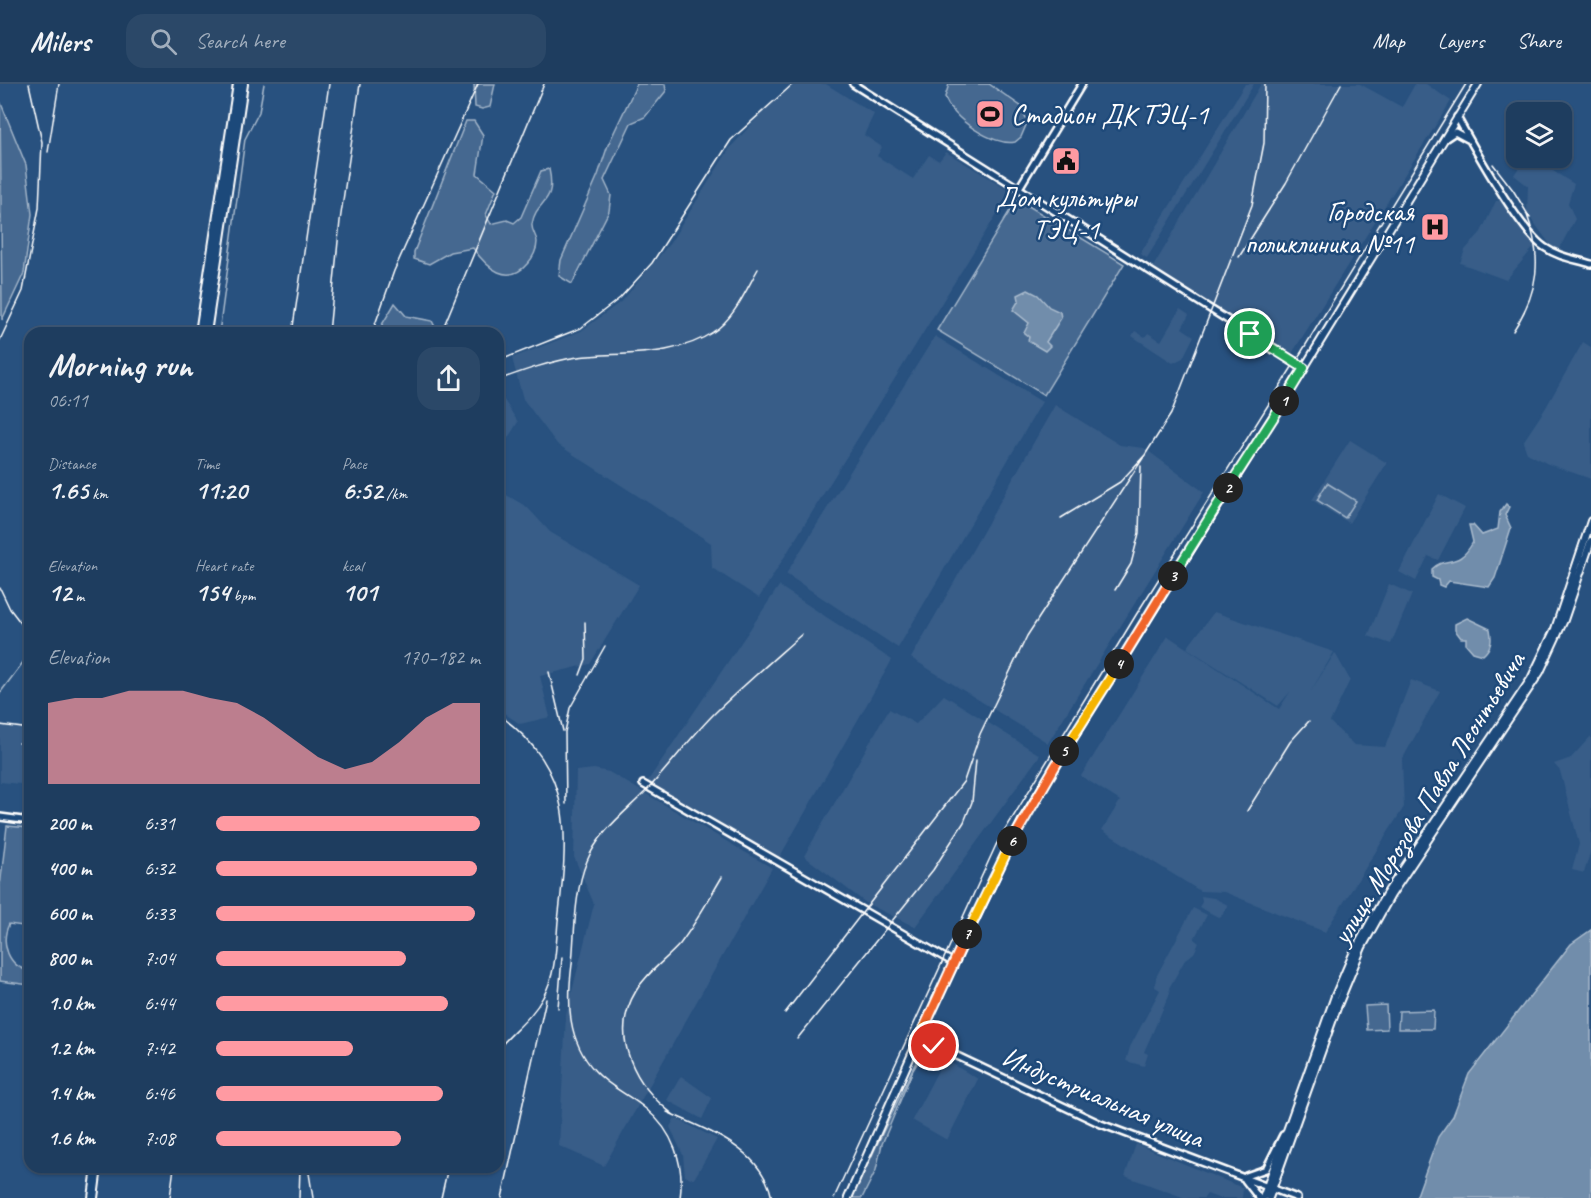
<!DOCTYPE html>
<html lang="en">
<head>
<meta charset="utf-8">
<style>
	:root { --surface:#1e3d5f; --page:#2b4868; --text:#f1f3f6; --muted:#a1aebd; --line:#3c5674; --accent:#ff9aa2 }
	body { margin:0; font-family:Caveat,sans-serif; background:var(--page); color:var(--text); height:100vh; display:flex; flex-direction:column; font-size:22px; white-space:nowrap }
	* { box-sizing:border-box; margin:0 }
	p { font-size:20px; color:var(--muted) }
	.icon { flex:none; width:33px; height:33px; fill:none; stroke:currentColor; stroke-width:2; stroke-linecap:round; stroke-linejoin:round }
	.map { position:relative; flex:1; overflow:hidden }
	.panel { position:absolute; left:24px; top:243px; width:480px; height:846px; display:flex; flex-direction:column; background:var(--surface); border-radius:18px; box-shadow:0 2px 4px #0004,0 0 0 2px var(--line) }
	.panel>* { flex:none }
	.tools { position:absolute; left:1506px; top:18px; display:grid; gap:12px }
	.tools a { display:grid; place-items:center; width:66px; height:66px; border-radius:12px; background:var(--surface); box-shadow:0 2px 4px #0004,0 0 0 2px var(--line); font-size:30px }
	.pin { position:absolute; display:grid; place-items:center; width:51px; height:51px; color:#fff; margin:-26px; border:3px solid #fff; border-radius:50%; box-shadow:0 2px 6px #0007 }
	.km { position:absolute; width:30px; height:30px; margin:-15px; border-radius:50%; background:#222; color:#fff; font-size:16px; line-height:30px; text-align:center }
	.round { display:grid; place-items:center; flex:none; width:63px; height:63px; border-radius:18px; background:var(--page) }
	.summary { display:flex; align-items:center; justify-content:space-between; height:102px; padding:0 24px }
	h1 { font-size:33px; font-weight:600; line-height:45px }
	.figures { display:grid; grid-template-columns:repeat(3,1fr); gap:9px; height:102px; padding:6px 24px }
	.figures div { display:grid; align-content:center }
	.figures b { font-size:26px; font-weight:600 }
	.figures small { font-size:16px; font-weight:400 }
	.figures p { font-size:16px }
	.chart { height:168px; padding:12px 24px }
	.chart p { display:flex; justify-content:space-between }
	.chart svg { width:100%; height:108px; margin-top:6px; fill:var(--accent); opacity:.7 }
	ul { padding:0 24px; list-style:none; font-size:20px }
	li { display:grid; grid-template-columns:96px 72px 1fr; align-items:center; height:45px }
	li i { height:15px; border-radius:8px; background:var(--accent) }
	header { display:flex; align-items:center; gap:36px; box-sizing:border-box; height:84px; padding:0 30px; background:var(--surface); border-bottom:2px solid var(--line) }
	header strong { font-size:28px }
	nav { display:flex; gap:33px; margin-inline-start:auto; font-size:21px }
	.search { width:420px; height:54px; background:var(--page); display:flex; align-items:center; gap:15px; box-sizing:border-box; padding:0 21px; border-radius:18px; color:var(--muted); font-size:22px }
	.map>svg:first-child { display:block }
</style>
</head>
<body>
<header>
<strong>Milers</strong>
<div class="search"><svg class="icon" aria-label="search" viewBox="0 0 24 24"><circle cx="10" cy="10" r="6"/><path d="M15 15l6 6"/></svg>Search here</div>
<nav><a>Map</a><a>Layers</a><a>Share</a></nav>
</header>
<div class="map">
<svg width="1591" height="1114" viewBox="0 0 1591 1114">
	<rect width="100%" height="100%" fill="#28517f"/>
	<filter id="ink" filterUnits="userSpaceOnUse"><feTurbulence type="fractalNoise" baseFrequency=".0167" numOctaves="2"/><feDisplacementMap in="SourceGraphic" scale="12" xChannelSelector="R" yChannelSelector="G"/><feConvolveMatrix kernelMatrix="1 2 1 2 8 2 1 2 1" color-interpolation-filters="sRGB"/></filter>
	<g filter="url(#ink)">
		<path fill="#375d88" d="M796,0H826L874,30L864,51L882,63L877,72L913,95L929,71L939,77L946,68L1011,107L759,514L712,484L711,459L557,360L523,315L512,274L581,247L623,216L670,159L730,64L770,20Z
			M1245,0H1254L1147,174L1140,170Z
			M1261,0H1360L1402,23L1415,0H1426L1451,17L1291,271L1153,183Z
			M1525,74H1532L1574,100L1568,119L1575,135L1558,167L1552,163L1527,129L1528,102L1514,91Z
			M1504,116L1534,158V163L1506,196L1460,179L1465,166L1481,148L1496,117Z
			M1180,225L1189,231L1182,244L1194,252L1183,274L1173,279L1132,252L1135,247L1145,253L1148,249L1161,257Z
			M935,252L1042,318L898,564L786,490Z
			M1583,258L1591,263V395L1548,380L1527,369L1523,358L1545,325Z
			M502,313L518,338L498,370V314Z
			M1055,321L1120,361L1144,364L1204,408L1048,659L911,574Z
			M1350,356L1387,379L1349,439L1312,416Z
			M498,406L527,423L550,448L639,501L590,580L540,592L550,633L520,640L498,625Z
			M1439,410L1465,424L1438,476L1428,472L1416,497L1399,488Z
			M1389,500L1412,510L1391,560L1368,552Z
			M779,502L892,576L778,776L645,701Z
			M1214,528L1334,568L1311,607L1335,569L1350,596L1330,638L1354,661L1385,663L1411,596L1440,607L1402,676L1404,723L1325,848L1224,808L1200,807L1102,746L1120,717L1081,692L1168,552L1279,625L1290,608L1278,622L1187,564Z
			M944,611L1040,671L915,843L866,819L804,772L889,625L916,640Z
			M0,639L30,644V701L0,698Z
			M1591,652V766L1584,789L1572,786L1579,760L1560,687L1554,680L1571,674Z
			M594,685L609,688L772,784L604,1082L559,1062L566,931L594,820L574,773L576,687Z
			M1201,812L1214,814L1228,821L1220,834L1199,823L1202,818Z
			M1193,824L1207,831L1194,855L1199,859L1194,869L1185,876L1169,904L1170,909L1144,968L1148,970L1144,982L1126,977L1130,963L1160,906L1155,903L1156,893Z
			M944,975L978,995L947,1056L912,1036Z
			M681,992L712,1014L702,1035L667,1016Z
			M675,1034L717,1055L694,1095L685,1092L683,1071L670,1043Z
			M1136,1060L1243,1104L1242,1114H1218L1207,1110L1204,1114H1185L1125,1092Z"/>
		<path fill="#446890" stroke="#a2b4c8" stroke-width="1.5" d="M474,0H495L490,23L482,25L475,23Z
			M637,0H665L666,7L645,33L631,39L604,96L611,111L609,127L572,200L559,192L561,176L598,91L608,61Z
			M949,0H989L1022,23L1027,39L1021,53L1015,58C994,63 950,33 945,13Z
			M0,17L26,81L32,130L24,189L2,236Z
			M466,37H474L483,51L477,90L496,106L486,131L491,140L507,136L514,139L521,133L541,87L549,85C557,121 536,115 532,140C531,147 537,152 537,158C537,165 533,174 528,179C508,203 487,184 473,164L450,168L429,180L414,175V168Z
			M1017,115L1124,180L1044,311L937,246Z
			M395,219L406,232L432,237L438,249H377Z
			M1327,399L1356,417L1345,434L1317,416Z
			M7,742L30,744V843L9,840C0,859 8,883 30,887V901L0,897V803Z
			M1386,921L1387,945L1367,946L1365,922Z
			M1434,926L1433,945H1398L1399,927Z
			M924,961L928,962L913,986L882,1060L876,1086L862,1114H852Z"/>
		<path fill="#718dab" stroke="#aabbcd" stroke-width="1.5" d="M1028,206L1038,211L1049,223L1060,228L1061,234L1046,258L1050,262L1045,267L1028,257L1029,253L1024,249L1029,239L1013,226L1019,216L1018,211Z
			M1506,420L1509,423L1505,431L1511,444L1495,494L1489,503L1449,497L1444,503L1439,501L1438,496L1432,493V485C1446,471 1458,486 1473,458L1469,441H1473L1482,451L1498,445L1500,428Z
			M1467,534L1490,545C1492,556 1492,563 1483,571L1473,568L1466,560V554H1461L1455,546V540Z
			M1591,846V1114H1416L1438,1053L1453,1032L1469,990L1571,860Z"/>
		<g fill="none" stroke-linecap="round" stroke-linejoin="round">
			<path stroke="#aabbcd" stroke-width="1.5" d="M219,249L245,55L259,28L264,0
				M0,609L30,569"/>
			<g stroke="#fff" stroke-width="10">
				<path id="secondary" d="M853,0L1304,284
					M1457,33C1473,62 1519,146 1544,163C1558,173 1575,175 1591,180
					M1446,54L1455,48L1468,55
					M1019,104L1082,0
					M643,700L954,879
					M0,733L30,737
					M919,954L1101,1040L1297,1114
					M1246,1092L1266,1085L1283,1051
					M1245,1096L1259,1114"/>
			</g>
			<g stroke="#fff" stroke-width="10">
				<path id="primary" d="M848,1114L919,954L1024,733L1304,284L1478,0
					M1263,1114L1335,912L1353,870L1385,812L1531,595L1555,545L1591,437
					M1269,1114L1338,921L1362,863L1391,811L1540,588L1564,536L1591,457"/>
			</g>
			<g stroke="#fff" stroke-width="12">
				<path id="highway" d="M200,249L238,0
					M206,249L243,0
					M93,1114L97,1083"/>
			</g>
			<use href="#secondary" stroke="#1f4a7a" stroke-width="5"/>
			<use href="#primary" stroke="#1f4a7a" stroke-width="6"/>
			<use href="#highway" stroke="#1f4a7a" stroke-width="8"/>
			<path stroke="#fff" stroke-width="1.5" d="M834,1114L996,761L1136,531L1299,272L1466,0"/>
			<path stroke="#fff" stroke-width="1.5" d="M48,68L59,0
				M1493,80L1513,106L1530,134
				M1239,173L1286,99L1341,0
				M1513,247C1539,208 1543,173 1526,128
				M292,249L329,0
				M329,249L340,137L360,0
				M372,249L394,187L478,0
				M441,249L544,0
				M0,256L23,207L39,124L42,58L29,0
				M498,277L581,244L620,214L652,179L731,56L793,0
				M498,296C523,287 551,277 578,273C621,268 675,274 713,248C734,235 746,206 758,185
				M1061,434L1120,398L1145,371L1171,330L1252,121L1264,59L1265,0
				M0,504L10,525L30,551
				M1115,506L1131,480L1139,449L1141,382
				M549,588L563,647
				M580,591L586,575L585,538
				M498,630C576,686 568,752 558,837C556,861 556,891 543,913C532,934 513,947 498,965
				M0,641L30,645
				M19,659L30,660
				M566,720L565,648L570,624L605,562
				M1247,727L1290,658L1309,637
				M558,924L562,873
				M785,929L964,697L980,650L1027,552L1145,371
				M797,955L933,786L964,738L972,718L976,676
				M667,1028C708,1047 762,1064 772,1114
				M674,1031C636,1003 608,953 636,907C647,888 666,876 680,860C696,839 709,815 722,793
				M308,1083L313,1114
				M170,1114L174,1083
				M299,1114L300,1083
				M441,1114L448,1083
				M502,1114L546,915
				M680,1114C685,1080 673,1047 646,1025C630,1011 609,1003 595,987C567,956 567,919 572,880C575,847 574,808 587,777C599,747 627,727 648,705C672,679 693,650 718,626C745,600 774,575 802,550"/>
		</g>
	</g>
	<g fill="none" stroke-linecap="round" stroke-linejoin="round" filter="url(#ink)">
		<g stroke="#fff" stroke-width="12">
			<path id="split-1" d="M1250,250L1304,284L1284,317"/>
		</g>
		<g stroke="#fff" stroke-width="12">
			<path id="split-2" d="M1228,404L1284,317"/>
		</g>
		<g stroke="#fff" stroke-width="12">
			<path id="split-3" d="M1173,492L1228,404"/>
		</g>
		<g stroke="#fff" stroke-width="12">
			<path id="split-4" d="M1119,580L1173,492"/>
		</g>
		<g stroke="#fff" stroke-width="12">
			<path id="split-5" d="M1064,667L1119,580"/>
		</g>
		<g stroke="#fff" stroke-width="12">
			<path id="split-6" d="M1012,757L1064,667"/>
		</g>
		<g stroke="#fff" stroke-width="12">
			<path id="split-7" d="M967,850L1012,757"/>
		</g>
		<g stroke="#fff" stroke-width="12">
			<path id="split-8" d="M924,944L967,850"/>
		</g>
		<g stroke="#fff" stroke-width="12">
			<path id="split-9" d="M924,944L919,954L934,962"/>
		</g>
		<use href="#split-1" stroke="#22a559" stroke-width="8"/>
		<use href="#split-2" stroke="#22a559" stroke-width="8"/>
		<use href="#split-3" stroke="#22a559" stroke-width="8"/>
		<use href="#split-4" stroke="#f0652b" stroke-width="8"/>
		<use href="#split-5" stroke="#f5b400" stroke-width="8"/>
		<use href="#split-6" stroke="#f0652b" stroke-width="8"/>
		<use href="#split-7" stroke="#f5b400" stroke-width="8"/>
		<use href="#split-8" stroke="#f0652b" stroke-width="8"/>
		<use href="#split-9" stroke="#f5b400" stroke-width="8"/>
	</g>
	<defs>
		<g id="stadium-square" transform="scale(1.5)"><rect x="-9" y="-9" width="18" height="18" rx="4" fill="#ff9aa2" stroke="#1f4a7a"/><path d="M0-5a6.5 5 0 1 0 0 10a6.5 5 0 1 0 0-10ZM-3.5-1.8h7v3.6h-7Z" fill="#111"/></g>
		<g id="civic-square" transform="scale(1.5)"><rect x="-9" y="-9" width="18" height="18" rx="4" fill="#ff9aa2" stroke="#1f4a7a"/><path d="M-.6-6.5H3V-4.5H.6V-3L4-1V1h2V6H-6V1h2V-1L-.6-3ZM-1.2 2.5V6h2.4V2.5Z" fill="#111"/></g>
		<g id="hospital-square" transform="scale(1.5)"><rect x="-9" y="-9" width="18" height="18" rx="4" fill="#ff9aa2" stroke="#1f4a7a"/><path d="M-5-5h3v3.5h4V-5h3V5h-3V1.5h-4V5h-3Z" fill="#111"/></g>
	</defs>
	<g fill-rule="evenodd">
		<use href="#stadium-square" x="990" y="30"/>
		<use href="#civic-square" x="1066" y="77"/>
		<use href="#hospital-square" x="1435" y="143"/>
	</g>
	<g text-anchor="middle" dominant-baseline="central" stroke-width="5" stroke-linejoin="round" paint-order="stroke">
		<g font-size="28" fill="#fff" stroke="#1f4a7a" text-anchor="start">
			<text x="1011" y="30">Стадион ДК ТЭЦ-1</text>
			<text x="1066" y="113" text-anchor="middle">Дом культуры<tspan x="1066" dy="32">ТЭЦ-1</tspan></text>
			<text x="1414" y="127" text-anchor="end">Городская<tspan x="1414" dy="32">поликлиника №11</tspan></text>
		</g>
		<g font-size="28" fill="#fff" stroke="#1f4a7a">
			<text transform="translate(1428 714) rotate(-58)">улица Морозова Павла Леонтьевича</text>
			<text transform="translate(1103 1013) rotate(23)">Индустриальная улица</text>
		</g>
	</g>
</svg>
<div class="tools">
<a><svg class="icon" aria-label="layers" viewBox="0 0 24 24"><path d="M12 4l9 5-9 5-9-5zM3 14l9 5 9-5"/></svg></a>
</div>
<div class="pin" style="left:1250px;top:250px;background:#1e9e55"><svg class="icon" aria-label="arrive" viewBox="0 0 24 24"><path d="M6 21V4h12l-3 4 3 4H6"/></svg></div>
<div class="pin" style="left:934px;top:962px;background:#d93025"><svg class="icon" aria-label="check" viewBox="0 0 24 24"><path d="M5 12l5 5 9-10"/></svg></div>
<b class="km" style="left:1284px;top:317px">1</b>
<b class="km" style="left:1228px;top:404px">2</b>
<b class="km" style="left:1173px;top:492px">3</b>
<b class="km" style="left:1119px;top:580px">4</b>
<b class="km" style="left:1064px;top:667px">5</b>
<b class="km" style="left:1012px;top:757px">6</b>
<b class="km" style="left:967px;top:850px">7</b>
<section class="panel">
<div class="summary"><div><h1>Morning run</h1><p>06:11</p></div><a class="round"><svg class="icon" aria-label="share" viewBox="0 0 24 24"><path d="M12 15V3M7 8l5-5 5 5M5 13v7h14v-7"/></svg></a></div>
<div class="figures">
<div><p>Distance</p><b>1.65<small> km</small></b></div>
<div><p>Time</p><b>11:20</b></div>
<div><p>Pace</p><b>6:52<small> /km</small></b></div>
</div>
<div class="figures">
<div><p>Elevation</p><b>12<small> m</small></b></div>
<div><p>Heart rate</p><b>154<small> bpm</small></b></div>
<div><p>kcal</p><b>101</b></div>
</div>
<div class="chart"><p><span>Elevation</span>170–182 m</p>
<svg viewBox="0 0 160 44" preserveAspectRatio="none"><path d="M0 44V11L10 9L20 9L30 6L40 6L50 6L60 9L70 11L80 17L90 25L100 33L110 38L120 35L130 27L140 17L150 11L160 11V44z"/></svg>
</div>
<ul>
<li><b>200 m</b>6:31<i style="width:100%"></i></li>
<li><b>400 m</b>6:32<i style="width:99%"></i></li>
<li><b>600 m</b>6:33<i style="width:98%"></i></li>
<li><b>800 m</b>7:04<i style="width:72%"></i></li>
<li><b>1.0 km</b>6:44<i style="width:88%"></i></li>
<li><b>1.2 km</b>7:42<i style="width:52%"></i></li>
<li><b>1.4 km</b>6:46<i style="width:86%"></i></li>
<li><b>1.6 km</b>7:08<i style="width:70%"></i></li>
</ul>
</section>
</div>
</body>
</html>
